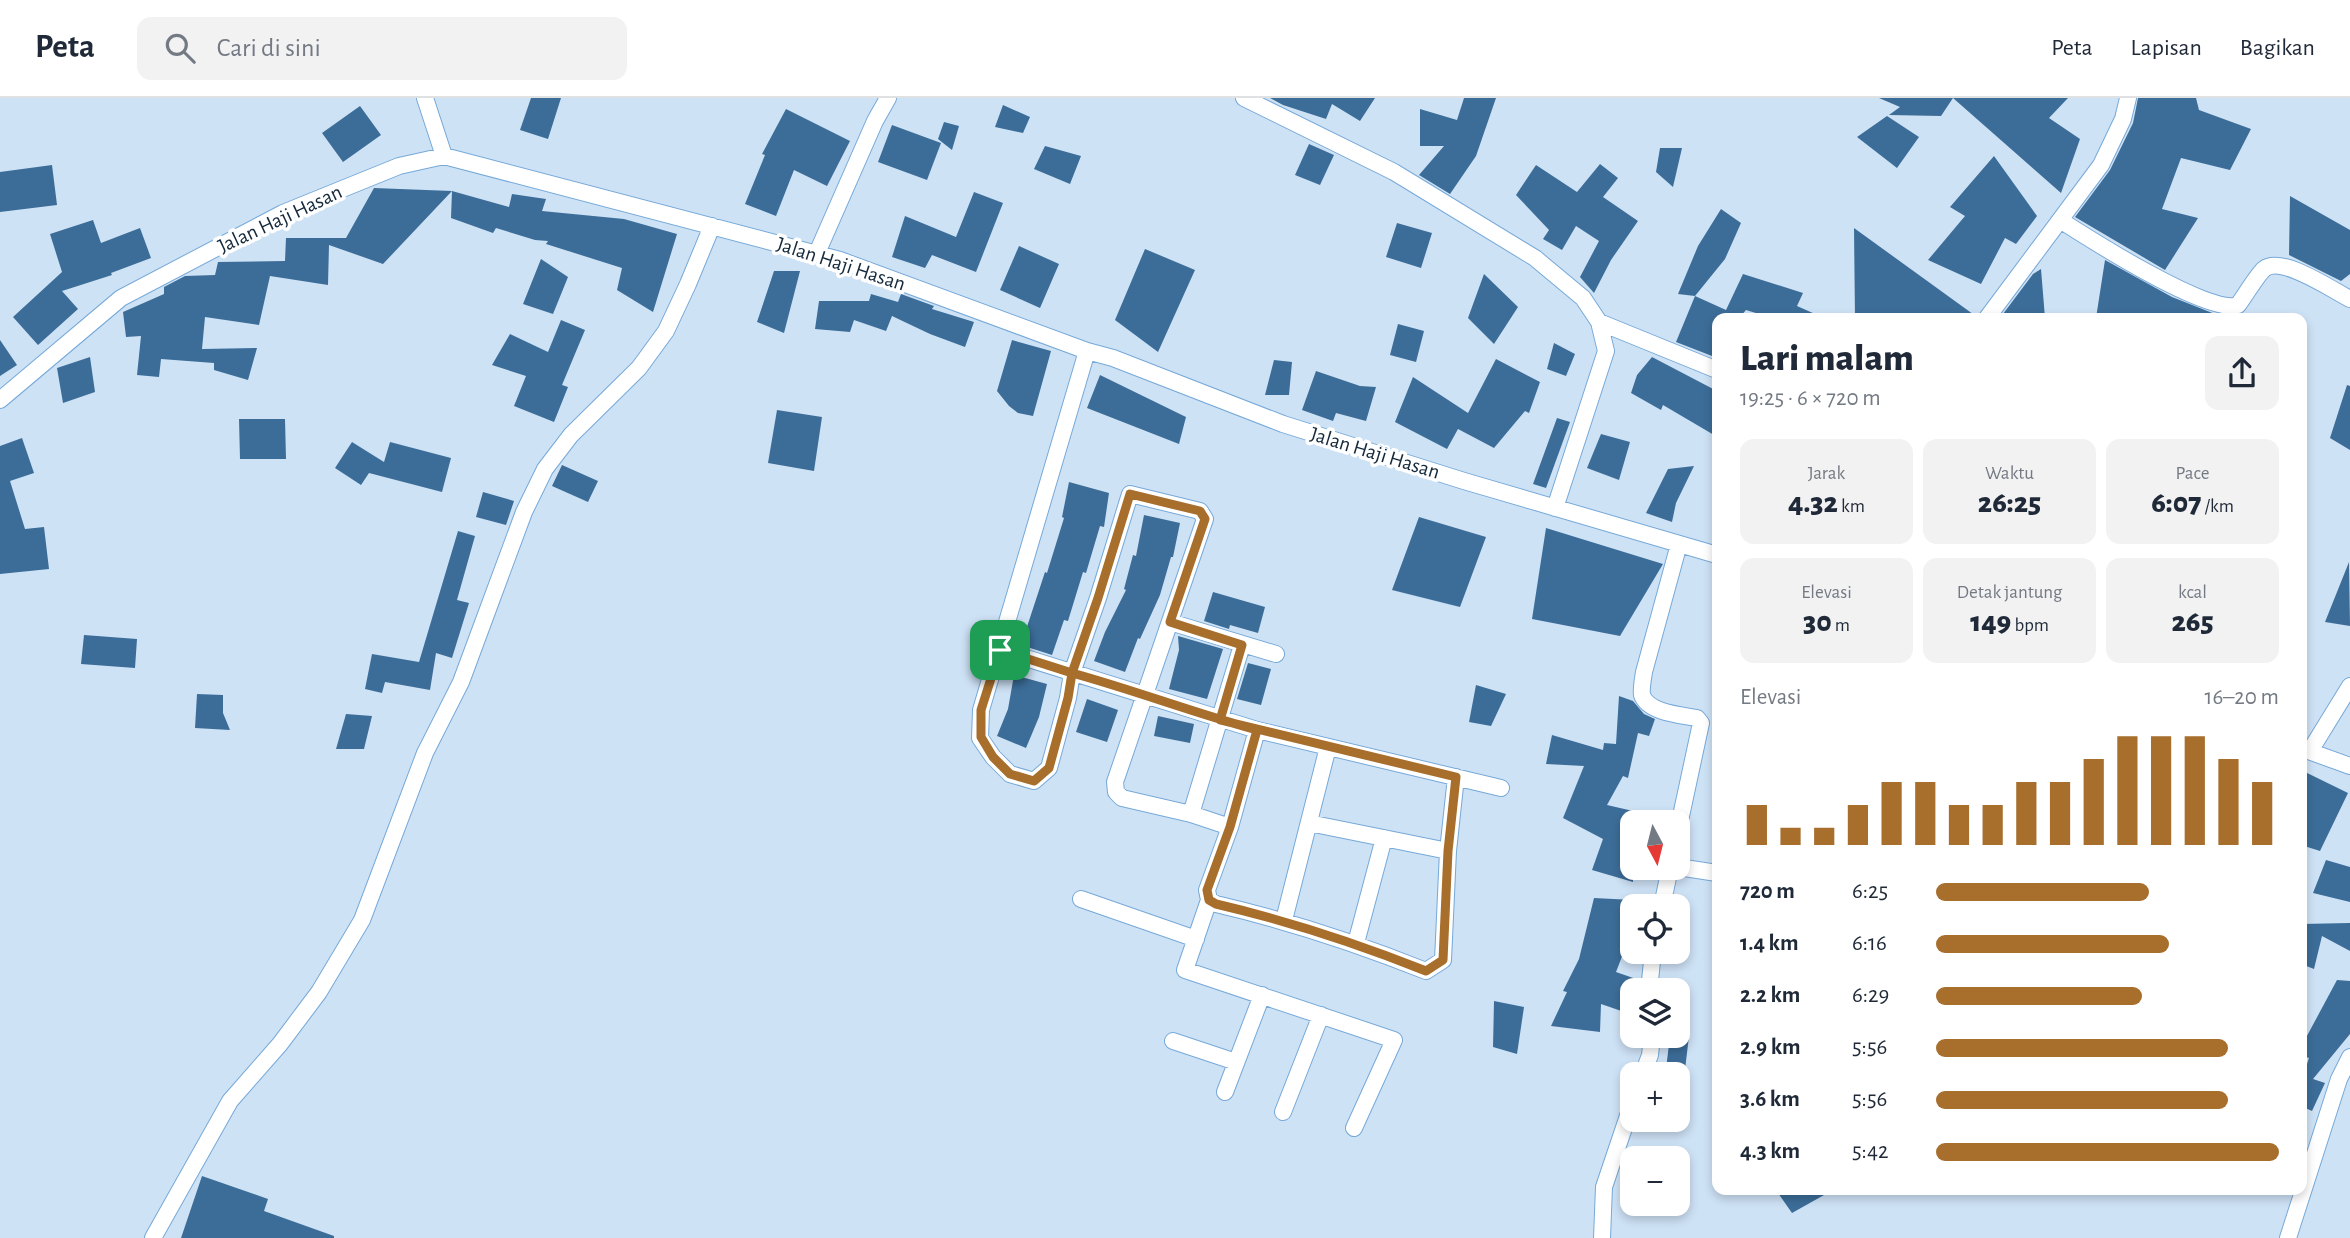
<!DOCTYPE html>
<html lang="id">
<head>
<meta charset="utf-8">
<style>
	:root { --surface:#fff; --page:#f2f2f3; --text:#1f2937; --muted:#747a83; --line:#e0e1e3; --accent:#a76e2c }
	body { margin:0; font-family:"Alegreya Sans",sans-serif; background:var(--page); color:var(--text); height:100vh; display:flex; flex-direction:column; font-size:26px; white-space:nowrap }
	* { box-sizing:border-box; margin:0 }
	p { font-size:23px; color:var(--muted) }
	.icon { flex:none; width:38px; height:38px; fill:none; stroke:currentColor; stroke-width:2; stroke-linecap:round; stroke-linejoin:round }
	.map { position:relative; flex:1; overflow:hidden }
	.side { position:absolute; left:1712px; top:215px; width:595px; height:882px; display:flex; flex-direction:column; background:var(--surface); border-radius:14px; box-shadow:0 4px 10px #0003 }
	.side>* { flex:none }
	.needle { width:46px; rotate:173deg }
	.buttons { position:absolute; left:1620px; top:712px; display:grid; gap:14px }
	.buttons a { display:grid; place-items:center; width:70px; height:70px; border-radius:14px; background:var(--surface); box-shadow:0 4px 10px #0003; font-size:35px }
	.pin { position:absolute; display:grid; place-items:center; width:60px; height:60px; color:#fff; margin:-30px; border-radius:14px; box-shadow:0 4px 10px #0006 }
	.round { display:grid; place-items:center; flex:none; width:74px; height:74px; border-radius:14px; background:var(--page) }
	.head { display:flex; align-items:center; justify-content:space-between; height:119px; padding:0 28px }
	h1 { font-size:38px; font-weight:800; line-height:52px }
	.stats { display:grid; grid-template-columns:repeat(3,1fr); gap:10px; height:119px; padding:7px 28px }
	.stats div { display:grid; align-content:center; border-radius:14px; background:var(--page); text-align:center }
	.stats b { font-size:30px; font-weight:800 }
	.stats small { font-size:19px; font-weight:400 }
	.stats p { font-size:19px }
	.chart { height:196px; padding:14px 28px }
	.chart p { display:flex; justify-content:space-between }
	.chart svg { width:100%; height:126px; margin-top:7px; stroke:var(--accent); stroke-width:6 }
	ul { padding:0 28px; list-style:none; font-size:23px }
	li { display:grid; grid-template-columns:112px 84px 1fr; align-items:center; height:52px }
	li i { height:18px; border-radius:9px; background:var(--accent) }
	header { display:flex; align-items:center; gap:42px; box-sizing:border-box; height:98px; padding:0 35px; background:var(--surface); border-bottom:2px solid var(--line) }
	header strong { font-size:33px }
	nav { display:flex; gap:38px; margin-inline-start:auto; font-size:24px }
	.search { width:490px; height:63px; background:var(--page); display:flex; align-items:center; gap:18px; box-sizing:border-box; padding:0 24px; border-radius:14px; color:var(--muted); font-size:26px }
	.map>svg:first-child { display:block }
</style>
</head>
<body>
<header>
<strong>Peta</strong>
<div class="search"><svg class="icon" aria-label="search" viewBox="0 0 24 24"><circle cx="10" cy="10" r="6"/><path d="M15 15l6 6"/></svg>Cari di sini</div>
<nav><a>Peta</a><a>Lapisan</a><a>Bagikan</a></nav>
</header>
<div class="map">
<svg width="2350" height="1140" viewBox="0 0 2350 1140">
	<rect width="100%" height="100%" fill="#cee2f6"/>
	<path fill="#3c6d98" d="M531,0H561L548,41L520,32Z
		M1270,0H1375L1360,23L1332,6L1326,21L1283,7Z
		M1464,0H1496L1476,58L1450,96L1419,77L1444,48H1420V11L1457,22Z
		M1879,0H2068L2049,20L2080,41L2061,95L1953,0L1941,18L1889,17L1900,9Z
		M2138,0H2196L2199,12L2251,31L2230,72L2181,60L2162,111L2198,120L2165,172L2075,119L2110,72L2133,25Z
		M1003,7L1030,19L1023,35L995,29Z
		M360,8L381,37L343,64L322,35Z
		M786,11L850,43L827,88L794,72L776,118L745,106L765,57L762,56Z
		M1887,18L1919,39L1897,70L1857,39Z
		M944,24L959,28L952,52L938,41Z
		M892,27L941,45L927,82L878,64Z
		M1309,46L1334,57L1320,87L1295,77Z
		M1045,48L1081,58L1070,86L1034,71Z
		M1660,50H1682L1673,89L1656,74Z
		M1994,58L2037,118L2016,146L2005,140L1981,186L1928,162L1965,118L1950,109Z
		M1600,66L1618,80L1603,99L1638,123L1611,162L1594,195L1580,179L1599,143L1576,128L1562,152L1543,141L1549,132L1516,97L1536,67L1577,94Z
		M52,67L57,107L0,114V74Z
		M374,90L452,93L383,166L329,147L328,187L270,178L259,227L205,219L202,251L257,250L248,282L214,272V265L161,261L159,279L137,277L141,238L126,239L123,214L164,196V189L185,178L215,177L218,164L285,163L286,140H346Z
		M452,93L509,109L512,96L546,101L542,113L624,121L677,136L653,214L617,192L622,170L546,146L548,143L535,142L496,130L493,135L451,120Z
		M974,94L1003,105L976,174L932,157L925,170L892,159L905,118L956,139Z
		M2290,98L2350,132V176L2341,183L2289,157Z
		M1721,111L1741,125L1725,161L1695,198L1678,196L1698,148Z
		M93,122L101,145L140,130L151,160L111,175L112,177L62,193L78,211L38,247L13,219L62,174L50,136Z
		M1397,125L1432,135L1421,170L1386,159Z
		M1854,130L1977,219V220H1855Z
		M1019,148L1059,166L1040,210L1000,192Z
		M1145,151L1195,172L1158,254L1115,222Z
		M541,161L568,179L553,216L523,206Z
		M2105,162L2172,199L2215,216L2212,220H2096Z
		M2041,171L2045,220H2000L2033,176Z
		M774,173H800L784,235L757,224Z
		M1484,176L1518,209L1494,246L1468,220Z
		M1743,176L1803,195L1797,208L1824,220H1772L1746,212L1740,219L1743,220H1717V251L1712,258L1676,244L1695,198L1726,212Z
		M871,196L898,204L901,196L934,208L932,211L974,224L965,249L930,236L892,218L886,233L854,222L850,234L815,231L819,203H869Z
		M561,222L585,232L562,287L568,289L554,324L514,308L526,278L492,267L510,236L548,254Z
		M1398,226L1424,233L1416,264L1390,257Z
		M0,242L17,267L0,278Z
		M1012,242L1051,253L1033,318L1018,315L1009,308L997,293Z
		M1554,245L1575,256L1566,278L1547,271Z
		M90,259L95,294L63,305L57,270Z
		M1652,259L1717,293V326L1714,337L1663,307L1661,312L1631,295L1637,277Z
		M1496,261L1540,284L1529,315L1525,313L1494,350L1458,331L1447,351L1395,324L1413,279L1468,315Z
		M1274,262L1292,264L1289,297H1265Z
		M1316,273L1360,288L1376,289L1366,323L1336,315L1333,323L1302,312Z
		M1100,277L1186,319L1179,346L1087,310Z
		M2347,287L2350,288V352L2330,340Z
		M777,312L822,319L814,373L768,365Z
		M1557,320L1570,324L1546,390L1533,386Z
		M239,321H285L286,361H240Z
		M1601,336L1630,344L1619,382L1587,370Z
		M22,340L34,375L10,383L25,431L44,429L49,471L0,476V348Z
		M352,344L384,364L390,344L451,360L442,394L369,375L361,387L335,370Z
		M562,367L598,383L588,404L552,388Z
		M1694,368L1676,405L1672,424L1646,415L1668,371Z
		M1069,384L1109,395L1104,429L1100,428L1086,475L1083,474L1068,523L1064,522L1052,557L1021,547L1045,474L1047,475L1064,420L1062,419Z
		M483,394L514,403L506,427L476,419Z
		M1144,417L1180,425L1173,459H1171L1160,497L1140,541L1138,540L1125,574L1094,563L1105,534L1126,492L1124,491L1133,457L1136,458Z
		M1419,419L1486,439L1460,509L1392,492Z
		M1546,430L1663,466L1620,538L1532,521Z
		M458,433L475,438L457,502L469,505L452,560L436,555L430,592L385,584L382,595L365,591L372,556L419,564Z
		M2349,464L2350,528L2325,524Z
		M1213,494L1265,509L1258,535L1230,527L1229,531L1204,523Z
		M84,537L137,541L135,570L81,566Z
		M1178,538L1223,551L1207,601L1169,591L1179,552Z
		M1248,565L1271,571L1261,607L1237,601Z
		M1014,577L1047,586L1039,619L1026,650L997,638L1008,611Z
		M1476,587L1506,596L1491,628L1469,624Z
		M197,596L223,597V615L230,632L195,630Z
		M1619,598L1633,603L1644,616L1655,621L1649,638L1638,635L1628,680L1623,678L1607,707L1633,713V784L1592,772L1603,741L1563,720L1584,668L1546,666L1552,637L1603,652L1604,645L1616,646Z
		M1087,601L1118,612L1107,644L1076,634Z
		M346,616L372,618L364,651H336Z
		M1158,618L1194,626L1190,645L1154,638Z
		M2301,672L2348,695L2320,753L2301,747Z
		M2326,762L2350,769V804L2313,795Z
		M1594,800L1633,802V830L1616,874L1639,882V892H1633V917L1601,906L1600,934L1551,928L1567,894L1563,893L1579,861Z
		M2350,825V853L2322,838L2314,871L2301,866V826Z
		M2337,882L2350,883V936L2313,981L2325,985L2312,1013L2301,1008V977L2303,978L2309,960L2301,957V949Z
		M1494,903L1524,909L1517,956L1493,949Z
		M1670,938H1689L1684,980L1666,971Z
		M202,1078L268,1101L264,1113L334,1138V1140H181Z
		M1776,1092H1833L1792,1115Z"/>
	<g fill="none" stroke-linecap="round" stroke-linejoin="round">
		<g stroke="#76a9d8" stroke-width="18">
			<path id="street" d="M425,0L444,58
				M1244,0L1394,74L1535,160L1583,200L1599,224L1606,253L1555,410
				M2060,122C2088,140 2210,218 2238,207C2244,199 2258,176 2264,171C2282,157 2332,192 2350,201
				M817,155L875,23L888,0
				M1987,220L2101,67L2123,21L2128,0
				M1599,224L1717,272
				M1087,253L981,612L980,640L993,659L1010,676L1034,683L1049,670L1068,600L1072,575L1098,500L1130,396L1200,413L1205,421L1115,684L1116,694L1122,700L1191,716L1230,729
				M0,302L121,200L283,115L399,68L444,58L840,162L1087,253L1113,260L1283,326L1464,383L1717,457
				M1170,524L1276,556
				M1000,552L1257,632
				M2303,651L2350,668
				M2310,653L2350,588
				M1456,679L1448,753L1443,862L1426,873C1356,845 1289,823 1216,806L1209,802L1207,792L1230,729L1257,632L1501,690
				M1191,716L1242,547
				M1309,725L1448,753
				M1678,732L1701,625L1697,620C1682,617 1648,615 1642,597C1641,590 1643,581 1644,574L1679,446
				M1678,769L1717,775
				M1081,801L1196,841
				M1209,802L1185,872L1394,942L1354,1030
				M1662,808L1670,770
				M1284,822L1328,649
				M1356,845L1384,740
				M1649,892L1653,854
				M1173,943L1236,964
				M1643,976L1650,957L1652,938
				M1225,994L1262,897
				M1283,1014L1321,917
				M153,1140L230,1003L280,946L319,894L362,822L425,655L461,584L524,414L545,371L571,337L639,270L666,233L688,186L712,128
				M1602,1140L1604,1089L1633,1003
				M2288,1140L2339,981L2350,959"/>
		</g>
		<use href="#street" stroke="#fff" stroke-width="16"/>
	</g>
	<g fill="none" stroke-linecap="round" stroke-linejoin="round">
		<g stroke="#fff" stroke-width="14">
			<path id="route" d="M1000,552L981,612V639L993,659L1010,676L1034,683L1049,670L1068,600L1072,575C1134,592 1194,615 1257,632L1230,729L1207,792L1209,802L1216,806C1289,823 1356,845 1426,873L1443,862L1448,753L1456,679L1220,622L1242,547L1170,524L1205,421L1200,413L1130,396L1098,500L1072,575L1000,552"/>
		</g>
		<use href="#route" stroke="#a76e2c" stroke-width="9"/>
	</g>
	<g text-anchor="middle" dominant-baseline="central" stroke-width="7" stroke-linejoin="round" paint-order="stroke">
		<g font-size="21" fill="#14293b" stroke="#fff">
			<text transform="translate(280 121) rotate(-25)">Jalan Haji Hasan</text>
			<text transform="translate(841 166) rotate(18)">Jalan Haji Hasan</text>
			<text transform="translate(1375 355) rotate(17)">Jalan Haji Hasan</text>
		</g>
	</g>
</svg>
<div class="buttons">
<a><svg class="needle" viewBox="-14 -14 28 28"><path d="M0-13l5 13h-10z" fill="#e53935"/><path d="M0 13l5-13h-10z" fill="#747a83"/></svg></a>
<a><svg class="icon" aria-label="locate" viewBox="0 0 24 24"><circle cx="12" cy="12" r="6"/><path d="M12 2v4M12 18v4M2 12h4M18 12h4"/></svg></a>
<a><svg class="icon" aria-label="layers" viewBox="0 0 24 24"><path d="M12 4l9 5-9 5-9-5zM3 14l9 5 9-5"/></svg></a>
<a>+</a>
<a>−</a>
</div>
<div class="pin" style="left:1000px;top:552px;background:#1e9e55"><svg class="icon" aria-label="arrive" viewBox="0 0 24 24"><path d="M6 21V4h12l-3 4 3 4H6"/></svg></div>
<section class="side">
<div class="head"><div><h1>Lari malam</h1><p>19:25 · 6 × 720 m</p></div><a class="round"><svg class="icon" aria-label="share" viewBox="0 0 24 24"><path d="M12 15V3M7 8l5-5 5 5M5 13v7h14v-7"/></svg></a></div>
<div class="stats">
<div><p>Jarak</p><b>4.32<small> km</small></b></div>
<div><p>Waktu</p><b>26:25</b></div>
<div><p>Pace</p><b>6:07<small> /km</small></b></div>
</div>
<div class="stats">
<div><p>Elevasi</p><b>30<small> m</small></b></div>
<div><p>Detak jantung</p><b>149<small> bpm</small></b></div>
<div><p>kcal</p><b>265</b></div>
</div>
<div class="chart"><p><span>Elevasi</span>16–20 m</p>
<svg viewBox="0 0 160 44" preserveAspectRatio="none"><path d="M5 44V30M15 44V38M25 44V38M35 44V30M45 44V22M55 44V22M65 44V30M75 44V30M85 44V22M95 44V22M105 44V14M115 44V6M125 44V6M135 44V6M145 44V14M155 44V22"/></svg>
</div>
<ul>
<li><b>720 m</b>6:25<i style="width:62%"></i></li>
<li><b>1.4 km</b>6:16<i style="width:68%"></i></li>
<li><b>2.2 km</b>6:29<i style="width:60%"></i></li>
<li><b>2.9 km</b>5:56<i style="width:85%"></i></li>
<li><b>3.6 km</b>5:56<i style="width:85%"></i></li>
<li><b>4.3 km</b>5:42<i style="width:100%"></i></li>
</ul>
</section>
</div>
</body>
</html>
